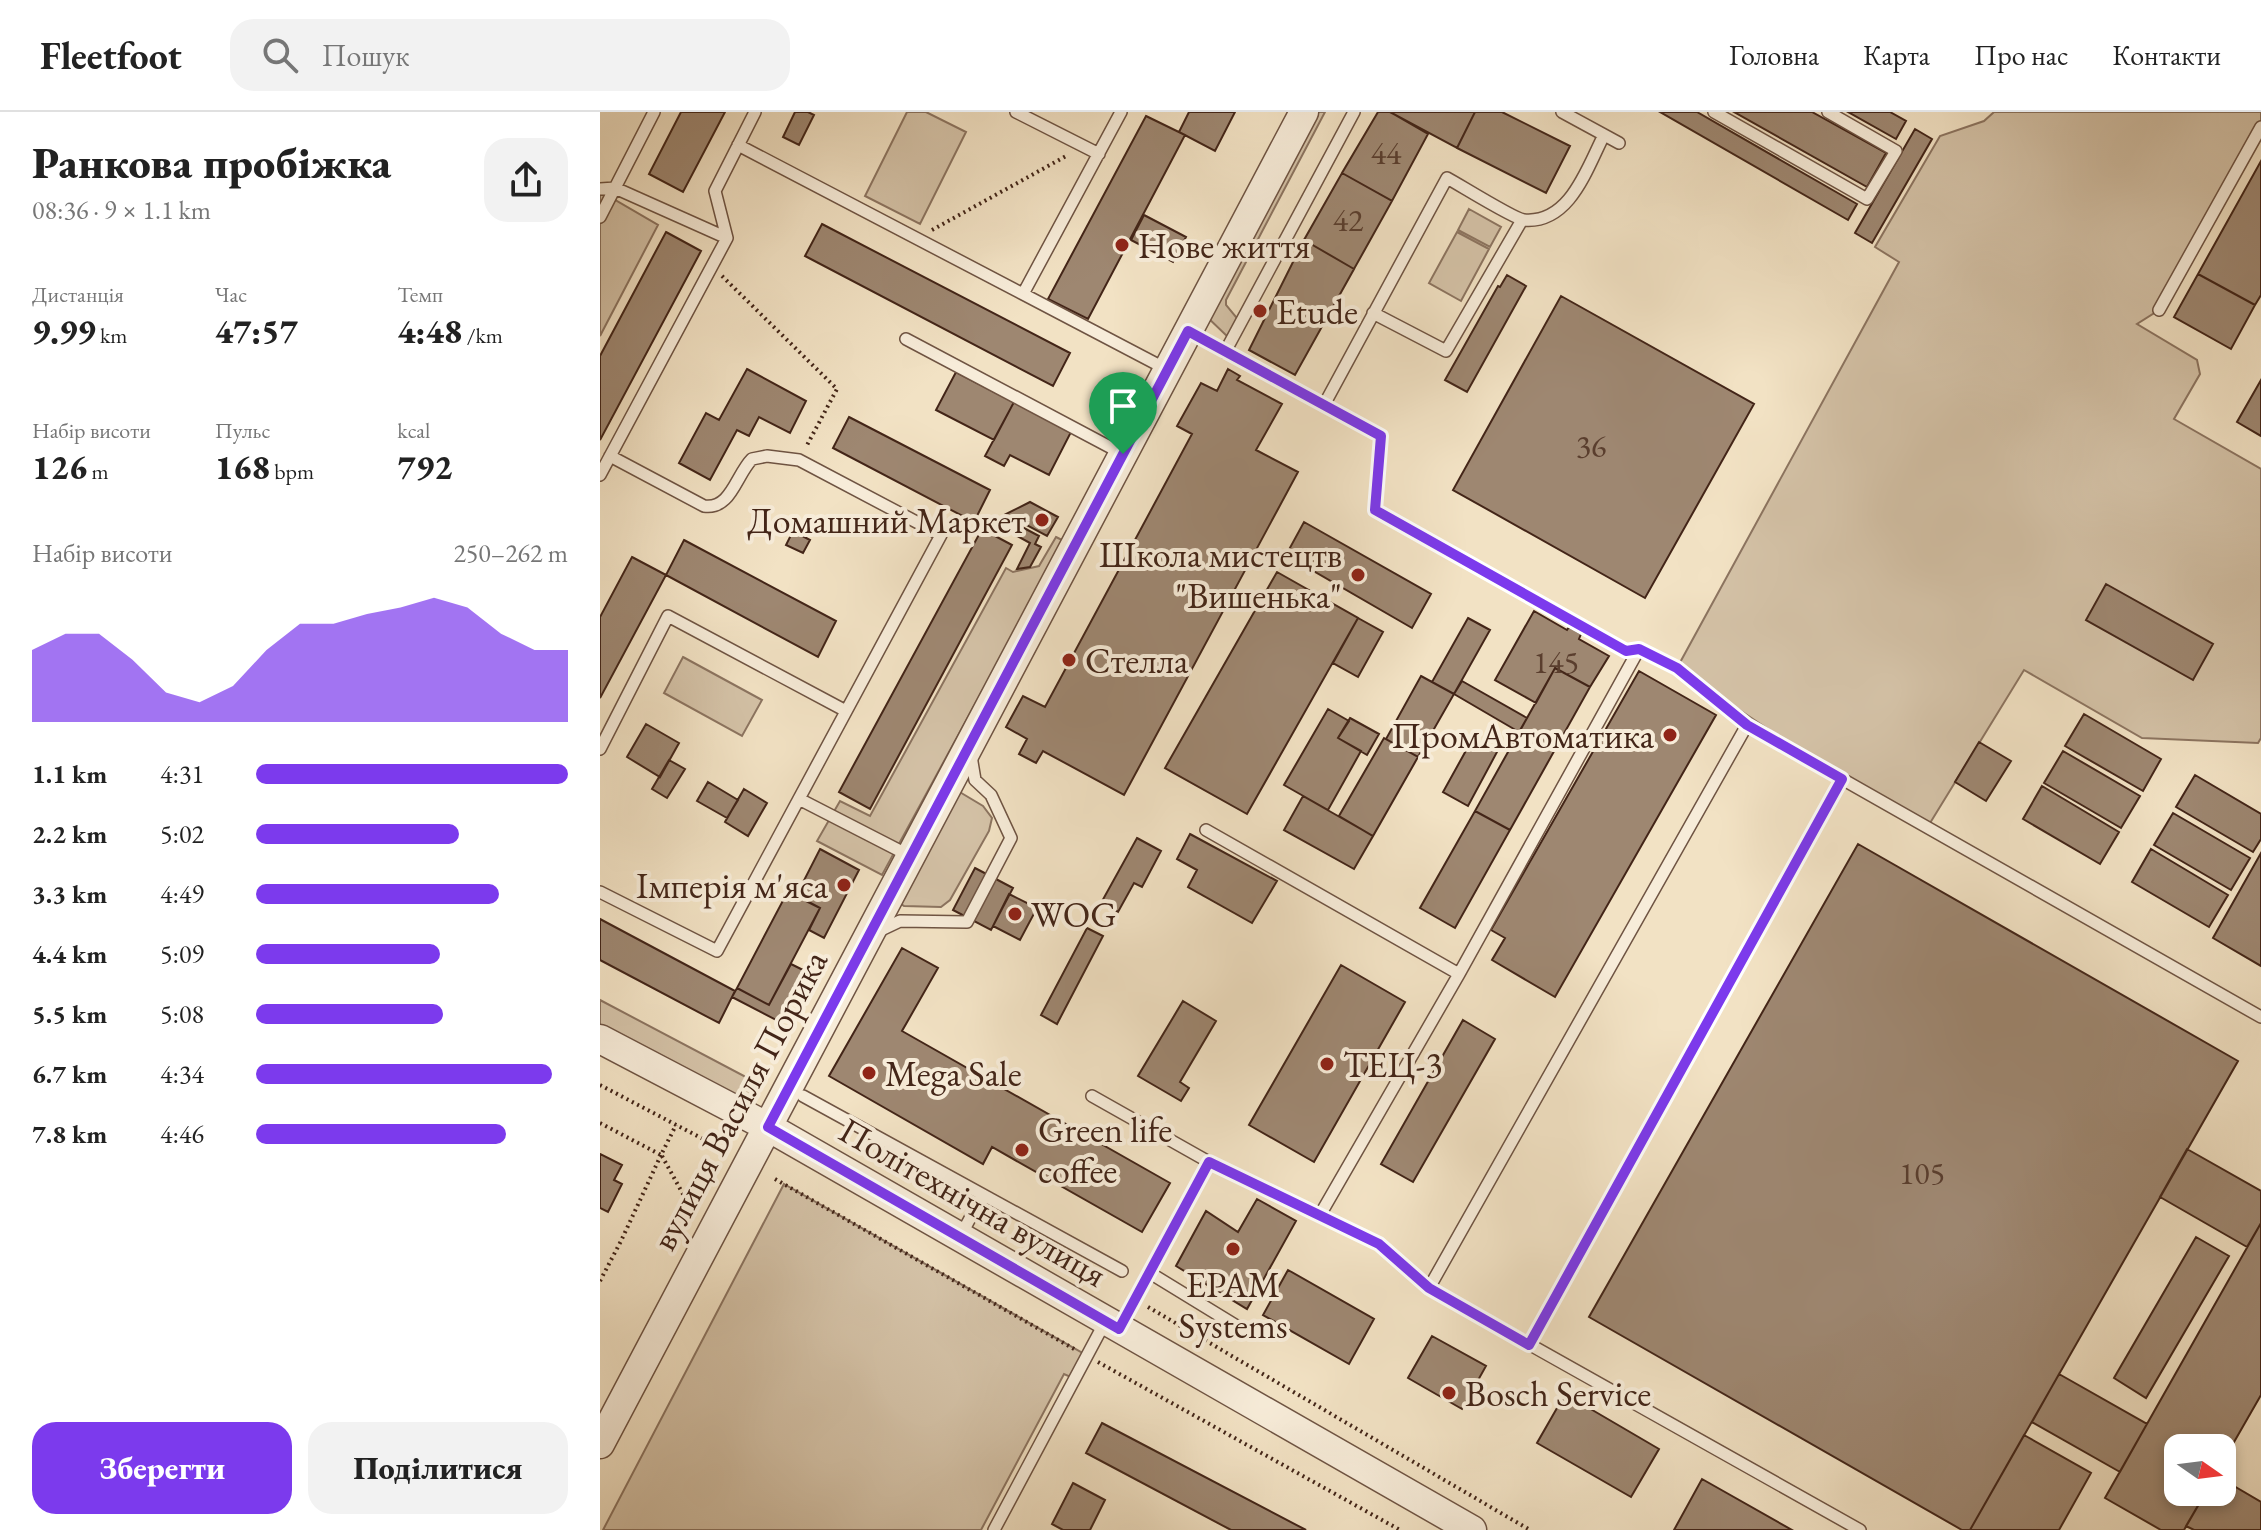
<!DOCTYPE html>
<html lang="uk">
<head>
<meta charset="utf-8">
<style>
	:root { --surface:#fff; --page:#f2f2f2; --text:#222; --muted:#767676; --line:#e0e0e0; --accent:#7c3aed }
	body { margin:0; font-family:"EB Garamond",serif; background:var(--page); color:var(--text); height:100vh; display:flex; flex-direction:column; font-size:30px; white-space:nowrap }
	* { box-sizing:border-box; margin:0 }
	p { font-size:26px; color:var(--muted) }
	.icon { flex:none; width:44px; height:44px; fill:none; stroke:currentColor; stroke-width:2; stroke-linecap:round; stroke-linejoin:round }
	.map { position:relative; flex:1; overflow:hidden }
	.drawer { display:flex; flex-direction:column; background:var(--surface); width:600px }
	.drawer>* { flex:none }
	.needle { width:52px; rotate:104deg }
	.tools { position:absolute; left:1564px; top:1322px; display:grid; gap:16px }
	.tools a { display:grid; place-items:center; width:72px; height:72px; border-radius:16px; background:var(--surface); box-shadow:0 4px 12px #0003; font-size:40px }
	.pin { position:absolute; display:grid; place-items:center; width:68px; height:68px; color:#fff; margin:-82px -34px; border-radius:50% 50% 50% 0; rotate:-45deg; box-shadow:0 0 8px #0007 }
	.pin .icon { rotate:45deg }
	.round { display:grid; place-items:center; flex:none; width:84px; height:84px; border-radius:24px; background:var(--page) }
	.headline { display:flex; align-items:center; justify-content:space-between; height:136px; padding:0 32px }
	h1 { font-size:44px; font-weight:800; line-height:60px }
	.stats { display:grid; grid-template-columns:repeat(3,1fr); gap:12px; height:136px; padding:8px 32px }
	.stats div { display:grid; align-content:center }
	.stats b { font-size:34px; font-weight:800 }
	.stats small { font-size:22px; font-weight:400 }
	.stats p { font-size:22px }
	.chart { height:224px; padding:16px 32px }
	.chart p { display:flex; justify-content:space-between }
	.chart svg { width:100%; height:144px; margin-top:8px; fill:var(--accent); opacity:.7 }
	.action { display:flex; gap:16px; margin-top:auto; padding:16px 32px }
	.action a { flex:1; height:92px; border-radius:24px; background:var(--accent); color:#fff; font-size:32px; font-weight:800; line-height:92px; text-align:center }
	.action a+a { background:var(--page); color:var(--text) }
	ul { padding:0 32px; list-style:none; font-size:26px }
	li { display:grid; grid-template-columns:128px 96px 1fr; align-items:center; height:60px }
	li i { height:20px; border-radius:10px; background:var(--accent) }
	header { display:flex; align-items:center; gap:48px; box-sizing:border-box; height:112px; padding:0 40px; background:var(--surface); border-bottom:2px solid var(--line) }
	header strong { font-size:38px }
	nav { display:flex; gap:44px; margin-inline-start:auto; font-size:28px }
	.search { width:560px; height:72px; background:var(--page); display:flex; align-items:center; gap:20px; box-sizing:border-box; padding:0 28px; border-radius:24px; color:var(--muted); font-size:30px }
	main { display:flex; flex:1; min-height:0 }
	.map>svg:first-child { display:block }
</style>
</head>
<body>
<header>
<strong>Fleetfoot</strong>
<div class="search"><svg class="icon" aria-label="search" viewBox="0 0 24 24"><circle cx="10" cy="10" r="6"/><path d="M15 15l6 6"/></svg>Пошук</div>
<nav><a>Головна</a><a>Карта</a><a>Про нас</a><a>Контакти</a></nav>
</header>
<main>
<section class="drawer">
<div class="headline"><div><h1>Ранкова пробіжка</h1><p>08:36 · 9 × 1.1 km</p></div><a class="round"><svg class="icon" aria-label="share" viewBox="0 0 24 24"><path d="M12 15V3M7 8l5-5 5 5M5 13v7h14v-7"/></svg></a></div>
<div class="stats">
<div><p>Дистанція</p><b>9.99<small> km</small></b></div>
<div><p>Час</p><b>47:57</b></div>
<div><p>Темп</p><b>4:48<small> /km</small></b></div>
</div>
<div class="stats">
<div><p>Набір висоти</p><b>126<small> m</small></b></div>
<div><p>Пульс</p><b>168<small> bpm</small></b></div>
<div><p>kcal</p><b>792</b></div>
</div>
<div class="chart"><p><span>Набір висоти</span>250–262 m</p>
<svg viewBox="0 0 160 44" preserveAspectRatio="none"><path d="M0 44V22L10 17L20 17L30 25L40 35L50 38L60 33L70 22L80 14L90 14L100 11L110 9L120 6L130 9L140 17L150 22L160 22V44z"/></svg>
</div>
<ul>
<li><b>1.1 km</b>4:31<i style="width:100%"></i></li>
<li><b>2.2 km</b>5:02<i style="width:65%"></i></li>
<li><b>3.3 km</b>4:49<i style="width:78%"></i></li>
<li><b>4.4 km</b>5:09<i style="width:59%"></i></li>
<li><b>5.5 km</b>5:08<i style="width:60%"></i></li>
<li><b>6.7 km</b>4:34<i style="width:95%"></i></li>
<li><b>7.8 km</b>4:46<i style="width:80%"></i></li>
</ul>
<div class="action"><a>Зберегти</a><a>Поділитися</a></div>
</section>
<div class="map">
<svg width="1661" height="1418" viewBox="0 0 1661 1418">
	<rect width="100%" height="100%" fill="#f2e2c4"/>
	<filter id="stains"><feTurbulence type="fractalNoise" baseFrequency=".0025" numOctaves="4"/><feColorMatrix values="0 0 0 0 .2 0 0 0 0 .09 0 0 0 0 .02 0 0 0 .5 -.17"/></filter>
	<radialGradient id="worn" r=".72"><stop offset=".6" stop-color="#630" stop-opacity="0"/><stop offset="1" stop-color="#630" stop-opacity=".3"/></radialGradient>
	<path fill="#d4c2a7" stroke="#8c7460" stroke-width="2" d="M307,0H326L366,20L320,112L265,84Z
		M704,0H725L626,188V193L641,211L631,228L604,202Z
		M1394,0H1661V15L1559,198L1537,212L1597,248L1600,262L1574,307L1661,357V626L1658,631L1542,626L1424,558L1327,716L1242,667L1077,556L1299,150L1275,135L1340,24L1384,9Z
		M0,79L58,113L0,224Z
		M869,97L901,115L890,135L858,118Z
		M857,120L889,137L861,189L829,171Z
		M456,425L464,429L282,763L217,729L240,689L270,704L406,456L413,460L439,454Z
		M83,545L162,588L142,624L64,581Z
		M358,679L383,694L392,706L389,719L350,788L341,795L304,794L297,789Z
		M0,888L161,973L145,1004L0,927Z
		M184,1072L486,1243L473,1266L464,1262L381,1418H3Z"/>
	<path fill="#9e8771" stroke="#432518" stroke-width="2" d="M81,0H125L83,80L49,62Z
		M195,0H208L214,3L199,33L183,25Z
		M589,0H635L615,39L579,20Z
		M778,0H790L828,22L792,89L742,61Z
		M790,0H875L857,36Z
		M875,0H902L970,34L946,81L857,36Z
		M1060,0H1097L1257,92L1248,108Z
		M1134,0H1212L1286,41L1267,75Z
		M1248,0H1290L1306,9L1296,27Z
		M546,4L585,23L488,207L448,187Z
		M1315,17L1332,27L1272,131L1255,121Z
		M1661,49V183L1655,193L1598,162Z
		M742,61L792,89L754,157L704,128Z
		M544,103L586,125L573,150L531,128Z
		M222,112L470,241L453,274L205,144Z
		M66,120L101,139L0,328V244Z
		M704,128L754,157L695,263L649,238Z
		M1598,162L1655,193L1631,237L1574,205Z
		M907,163L926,174L867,280L845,268L898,174L900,175Z
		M961,184L1154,292L1045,486L853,378Z
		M147,257L206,289L190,321L159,305L149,324L137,318L110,368L79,351L106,301L119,308Z
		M628,257L640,264L637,268L682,292L656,338L698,360L524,683L443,639L436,651L419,642L427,627L406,615L423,584L445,595L592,322L577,314L601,271L617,279Z
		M356,260L414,290L394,328L336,298Z
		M1661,268V324L1637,310Z
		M414,290L471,320L449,363L410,343L404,354L385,344Z
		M249,305L390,378L374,410L233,336Z
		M430,390L458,405L447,424L406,402Z
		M704,410L831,482L812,516L686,443Z
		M422,415L439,424L435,432L441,435L430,455L417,457L430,431L417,424Z
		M382,417L412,433L270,697L239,680Z
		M193,419L210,428L203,441L186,433Z
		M84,428L236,509L218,545L66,463Z
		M32,445L66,463L0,586V505Z
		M677,460L758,506L647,702L565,656Z
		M1506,472L1613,532L1593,568L1486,508Z
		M934,499L967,518L969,515L981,522L979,527L1009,544L990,575L955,556L936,591L895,568Z
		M758,506L783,520L758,565L733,551Z
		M868,506L890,518L854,582L832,570Z
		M955,556L990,575L910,718L875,699Z
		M1039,559L1116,603L955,885L892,848L905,826L891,818Z
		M821,564L854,582L818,645L786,627Z
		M862,569L927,606L919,620L854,582Z
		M728,597L749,609L738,626L761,639L728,698L684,673Z
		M1484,602L1561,647L1543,679L1465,634Z
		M750,606L779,622L767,643L738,626Z
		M46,612L79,631L60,665L27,645Z
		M784,626L818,645L773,724L739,704Z
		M873,626L897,640L868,694L843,680Z
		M1379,630L1411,649L1386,689L1355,670Z
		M1463,639L1540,684L1521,716L1444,671Z
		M69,648L85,657L67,686L52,677Z
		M1595,663L1661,702V727L1653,740L1576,695Z
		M108,670L138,688L127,706L97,689Z
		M1442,674L1519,720L1500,752L1423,707Z
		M144,677L167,691L148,724L125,710Z
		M703,684L773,724L754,757L684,718Z
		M875,699L910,718L855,816L820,796Z
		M1573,701L1650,746L1631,778L1554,733Z
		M590,722L677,769L652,811L588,775L597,758L577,747Z
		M537,726L561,739L542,775L534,771L518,800L501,791Z
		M1258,732L1638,949L1370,1418H1362L989,1205Z
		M220,737L259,758L224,826L209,818L220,796L196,784Z
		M1551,737L1628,783L1609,815L1532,770Z
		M1661,741V854L1613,826Z
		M375,756L413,776L391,818L353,798Z
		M188,779L220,796L169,893L137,876Z
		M409,782L437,796L420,828L393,814Z
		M0,807L135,879L119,911L0,848Z
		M487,816L503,824L457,912L441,903Z
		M302,836L338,856L302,919L570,1071L542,1120L392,1035L383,1052L229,964Z
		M191,852L207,860L180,910L132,885L137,876L169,893Z
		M741,853L805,890L714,1050L649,1013Z
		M583,889L616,909L580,970L589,976L581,989L538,964Z
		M863,908L895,927L813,1070L781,1052Z
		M1587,1037L1661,1079V1111L1647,1135L1560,1085Z
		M0,1042L22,1053L14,1068L22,1072L8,1100L0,1096Z
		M657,1087L696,1109L647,1197L576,1154L606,1099L638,1120Z
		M1661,1111V1283L1622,1351V1336H1578V1380H1606L1584,1418H1561L1505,1386Z
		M1596,1125L1629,1144L1546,1286L1514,1266Z
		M688,1158L774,1207L749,1252L663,1203Z
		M832,1224L886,1254L862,1297L808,1266Z
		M1459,1262L1547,1312L1520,1360L1432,1310Z
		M965,1282L1059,1337L1031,1385L937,1331Z
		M502,1311L706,1418H631L486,1341Z
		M1424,1323L1491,1361L1459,1418H1370Z
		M1102,1367L1192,1418H1074Z
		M1622,1367L1661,1390V1418H1594L1586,1414L1606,1380H1622Z
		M473,1371L505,1388L490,1418H463L452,1412Z"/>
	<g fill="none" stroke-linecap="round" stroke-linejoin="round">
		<g stroke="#6f5443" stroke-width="14">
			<path id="service" d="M416,0L499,42
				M521,0L423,182L568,258
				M962,0L1019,31
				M1114,0L1267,87L1296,39L1228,0
				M138,33L423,182
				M0,77L15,76L127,126
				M0,105L54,0
				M1559,198L1661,15
				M773,201L846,239L922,108
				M588,219L781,324L775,398L1026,539L1039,537
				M306,227L523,342
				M625,240L754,0
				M724,293L847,66C860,73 914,107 924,108C970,112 987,56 1004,23
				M0,363L127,126L115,79L155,0
				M0,637L68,504L246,599
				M199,687L310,744
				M606,718L859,862
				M0,780L117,839L341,423L199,348L167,344L152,347C136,363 131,398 104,394L10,344
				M279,819L300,809L367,810L411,726L391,683L375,668L371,644
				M203,984L522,1159
				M492,984L609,1050L779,1132L829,1176L1260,1418
				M720,1103L859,862L1039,537L1077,556L1147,613L1661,905
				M360,1125L382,1084
				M550,1161L648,1221
				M829,1176L1147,613
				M520,1215L609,1050
				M929,1233L1242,667
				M394,1418L505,1210"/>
		</g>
		<g stroke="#6f5443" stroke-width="31">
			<path id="tertiary" d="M0,927L168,1015L872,1418
				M0,1332C236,889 469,444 704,0"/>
		</g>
		<path stroke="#432518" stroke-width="4" stroke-dasharray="2 4" stroke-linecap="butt" d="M332,118L468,43
			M122,164L237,277L206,335
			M0,973L126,1039
			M0,1011L61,1043L76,1013
			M62,1044L94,1102
			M175,1067L476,1238
			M0,1169L21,1129L61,1043
			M548,1195L930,1418
			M498,1250L800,1418"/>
		<use href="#service" stroke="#f7ecd9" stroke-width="11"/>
		<use href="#tertiary" stroke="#f7ecd9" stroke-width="28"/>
	</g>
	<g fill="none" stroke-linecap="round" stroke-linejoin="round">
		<g stroke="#fff" stroke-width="16">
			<path id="route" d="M588,219L781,324L775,398L1026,539L1039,537L1077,556L1147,613L1242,667L929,1233L829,1176L779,1132L609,1050L519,1217L168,1015Z"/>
		</g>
		<use href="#route" stroke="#7c3aed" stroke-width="10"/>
	</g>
	<g fill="#8f2418" stroke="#f7ecd9" stroke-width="3">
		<circle cx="522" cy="133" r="8"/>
		<circle cx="660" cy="199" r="8"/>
		<circle cx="442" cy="408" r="8"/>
		<circle cx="758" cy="463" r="8"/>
		<circle cx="469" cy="548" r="8"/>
		<circle cx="1070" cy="623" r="8"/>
		<circle cx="244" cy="773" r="8"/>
		<circle cx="415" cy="802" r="8"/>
		<circle cx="727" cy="952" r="8"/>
		<circle cx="269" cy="961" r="8"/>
		<circle cx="422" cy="1038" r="8"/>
		<circle cx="633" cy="1137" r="8"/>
		<circle cx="849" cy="1281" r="8"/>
	</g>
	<g text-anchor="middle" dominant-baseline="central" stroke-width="8" stroke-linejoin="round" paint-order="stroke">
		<g font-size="32" fill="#5a3e2e">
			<text x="786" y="41">44</text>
			<text x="748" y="108">42</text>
			<text x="991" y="334">36</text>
			<text x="956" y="550">145</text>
			<text x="1322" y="1061">105</text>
		</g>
		<g font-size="36" fill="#432518" stroke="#f7ecd9" text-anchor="start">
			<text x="538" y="133">Нове життя</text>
			<text x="676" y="199">Etude</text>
			<text x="426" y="408" text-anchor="end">Домашний Маркет</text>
			<text x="742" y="442" text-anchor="end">Школа мистецтв<tspan x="742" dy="41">"Вишенька"</tspan></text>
			<text x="485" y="548">Стелла</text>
			<text x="1054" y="623" text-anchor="end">ПромАвтоматика</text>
			<text x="228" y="773" text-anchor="end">Імперія м'яса</text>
			<text x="431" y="802">WOG</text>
			<text x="743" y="952">ТЕЦ-3</text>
			<text x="285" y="961">Mega Sale</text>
			<text x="438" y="1017">Green life<tspan x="438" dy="41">coffee</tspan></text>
			<text x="633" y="1172" text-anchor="middle">EPAM<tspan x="633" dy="41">Systems</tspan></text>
			<text x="865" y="1281">Bosch Service</text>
		</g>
		<g font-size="36" fill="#432518" stroke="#f7ecd9">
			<text transform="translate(139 988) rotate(-62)">вулиця Василя Порика</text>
			<text transform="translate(373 1090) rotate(30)">Політехнічна вулиця</text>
		</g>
	</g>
	<rect width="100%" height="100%" filter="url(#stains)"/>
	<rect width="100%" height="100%" fill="url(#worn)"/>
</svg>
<div class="tools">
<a><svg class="needle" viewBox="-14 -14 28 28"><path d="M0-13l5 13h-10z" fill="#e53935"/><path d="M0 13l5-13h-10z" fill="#767676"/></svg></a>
</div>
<div class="pin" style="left:523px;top:342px;background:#1e9e55"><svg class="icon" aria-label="arrive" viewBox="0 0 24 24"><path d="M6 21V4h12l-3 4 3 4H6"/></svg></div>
</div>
</main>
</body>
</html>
